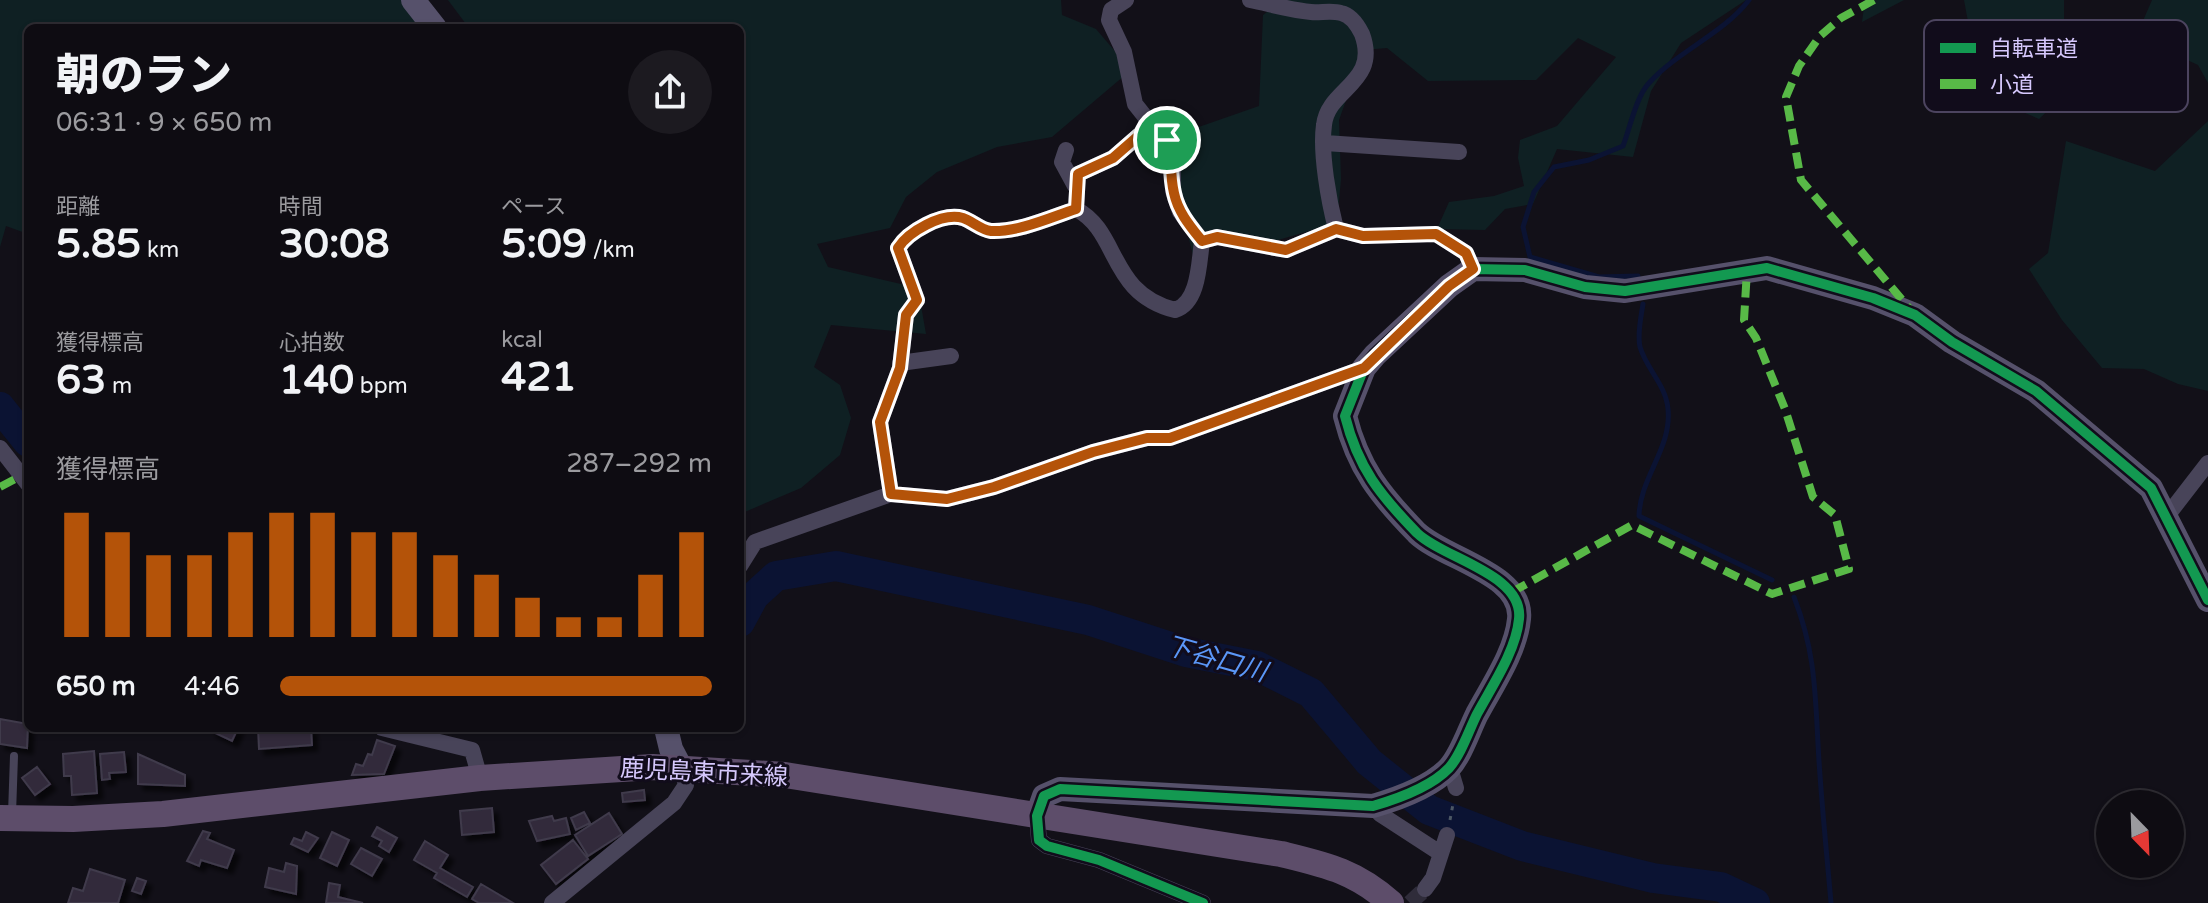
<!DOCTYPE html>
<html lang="ja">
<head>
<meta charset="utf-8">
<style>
	:root { --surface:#0e0c12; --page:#1c1a20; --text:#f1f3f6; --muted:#9b9b9f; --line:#2e2c32; --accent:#b45309 }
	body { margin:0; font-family:"Varela Round","Noto Sans JP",sans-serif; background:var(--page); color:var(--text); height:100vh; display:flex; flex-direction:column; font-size:30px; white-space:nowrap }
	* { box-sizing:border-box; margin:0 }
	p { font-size:26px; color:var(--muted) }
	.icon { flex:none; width:44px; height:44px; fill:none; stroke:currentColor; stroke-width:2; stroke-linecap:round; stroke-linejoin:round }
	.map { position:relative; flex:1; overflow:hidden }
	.sheet { position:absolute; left:24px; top:24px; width:720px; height:708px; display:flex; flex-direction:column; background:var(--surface); border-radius:12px; box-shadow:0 2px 6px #0004,0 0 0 2px var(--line) }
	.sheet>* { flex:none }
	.needle { width:52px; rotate:157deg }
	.controls { position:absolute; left:2096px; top:790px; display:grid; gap:16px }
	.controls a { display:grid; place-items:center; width:88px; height:88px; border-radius:50%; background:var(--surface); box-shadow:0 2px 6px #0004,0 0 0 2px var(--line); font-size:40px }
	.pin { position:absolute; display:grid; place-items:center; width:68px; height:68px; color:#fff; margin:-34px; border:4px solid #fff; border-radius:50%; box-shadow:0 2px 8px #0007 }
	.round { display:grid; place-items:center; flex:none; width:84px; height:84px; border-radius:42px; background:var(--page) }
	.summary { display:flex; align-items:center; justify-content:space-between; height:136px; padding:0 32px }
	h1 { font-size:44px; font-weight:800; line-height:60px }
	.metrics { display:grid; grid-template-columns:repeat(3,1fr); gap:12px; height:136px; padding:8px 32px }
	.metrics div { display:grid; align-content:center }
	.metrics b { font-size:40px; font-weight:800 }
	.metrics small { font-size:22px; font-weight:400 }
	.metrics p { font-size:22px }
	.chart { height:224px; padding:16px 32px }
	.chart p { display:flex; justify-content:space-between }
	.chart svg { width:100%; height:144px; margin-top:8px; stroke:var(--accent); stroke-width:6 }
	ul { padding:0 32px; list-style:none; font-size:26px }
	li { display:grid; grid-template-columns:128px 96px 1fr; align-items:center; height:60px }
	li i { height:20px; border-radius:10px; background:var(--accent) }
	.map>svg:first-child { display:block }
</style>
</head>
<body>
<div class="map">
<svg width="2208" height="903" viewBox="0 0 2208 903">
	<defs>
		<filter id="shadow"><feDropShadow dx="5.5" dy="5.5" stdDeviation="2" flood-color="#0009"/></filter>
	</defs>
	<rect width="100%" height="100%" fill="#121018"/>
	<path fill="#0f2023" d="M0,0H403L423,28H28V234L6,226L0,247Z
		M448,0H1061L1062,15L1096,29L1131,70L1052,137L997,147L937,172L906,197L890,228L817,244L828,267L918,288L926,334L831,325L814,367L840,385L851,418L840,455L801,488L740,514V391L743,373L740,367V28H469Z
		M1283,0H1746L1681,43L1651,91L1633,157L1557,149L1533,204L1505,209L1485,230L1437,229L1449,202L1494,196L1524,186L1518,158L1520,140L1557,126L1616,57L1578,38L1536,80L1428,81L1387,48L1364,50L1339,120L1341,179L1337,223L1271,242L1211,231L1197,268C1186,234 1181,198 1173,162L1193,129L1259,106L1263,15Z
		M1865,0H1904L1862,22Z
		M1964,0H2064V29L2025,60L2063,96L2039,119L1969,89V27Z
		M2152,0H2208V83L2198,65L2168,51L2139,30Z
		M2208,121V391L2178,384L2144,369L2102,368L2062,320L2029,269L2048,253L2066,141L2155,171Z"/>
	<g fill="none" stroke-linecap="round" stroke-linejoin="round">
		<path stroke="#0b1333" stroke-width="5" d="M1638,276L1599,277L1530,257L1523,227L1534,192L1554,167L1589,160L1623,146C1630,128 1636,97 1649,83C1678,51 1724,33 1749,0
			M1643,304C1641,317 1637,334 1640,347C1647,370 1666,385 1668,409C1672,448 1640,477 1639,516L1772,580
			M1794,597C1817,656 1815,699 1819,761C1822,808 1827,856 1831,903"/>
		<path stroke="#0b1333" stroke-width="30" d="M0,407L28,442
			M740,622L754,596L776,576L836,566L1088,620L1186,652L1257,666L1311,693L1369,762L1429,810L1522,846L1653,878L1721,887L1755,903"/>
	</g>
	<path fill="#302c3b" stroke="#403a4c" stroke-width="2" filter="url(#shadow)" d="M0,719L28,724L27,748L0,744Z
		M212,728H238L232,741L211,731Z
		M258,728H311L312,745L259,749Z
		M377,740L395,746L384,774L352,775L356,764L363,766L368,754L372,755Z
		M94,751L97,793L72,795L71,776H64L63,754Z
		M124,752L126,772L109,773L110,779L102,780L100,754Z
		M138,754L185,775V786L138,784Z
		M37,767L50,784L35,795L22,778Z
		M644,790L645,800L623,802L622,793Z
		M492,808L494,832L462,835L460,811Z
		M584,812L590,823L576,830L571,818Z
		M609,813L622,834L588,856L575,835Z
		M552,816L554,821L566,818L570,834L537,841L529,821Z
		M377,827L397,838L389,852L379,846L382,841L372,836Z
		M203,831L210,833L207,839L234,850L227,868L201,860L199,866L187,861Z
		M306,832L318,838L308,852L291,844L294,838L302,841Z
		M332,832L349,840L337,866L320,858Z
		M573,840L588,859L556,884L541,865Z
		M425,841L448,855L440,868L473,887L467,897L434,878L437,873L414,860Z
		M361,848L382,859L372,876L351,864Z
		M286,863L297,866L296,894L265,887L269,868L284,872Z
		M90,869L125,880L118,903H68L73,888L83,891Z
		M137,878L146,881L141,894L132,891Z
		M329,883L340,885L338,897L363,903H326Z
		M481,884L513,903H479L472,899Z"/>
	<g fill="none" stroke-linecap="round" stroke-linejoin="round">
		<path stroke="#2f2c3a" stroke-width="16" stroke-dasharray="16 8" stroke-linecap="butt" d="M1410,903L1425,889"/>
		<path stroke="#4c5764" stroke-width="3" stroke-dasharray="4 6" stroke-linecap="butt" d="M1450,820L1453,804"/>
		<path stroke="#484459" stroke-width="8" d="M12,814L14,756"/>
		<path stroke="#484459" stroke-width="16" d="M1126,0L1111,10L1109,20L1124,52L1135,104L1173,152V191L1180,212L1202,241
			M1250,0C1270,4 1290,10 1311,12C1320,13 1332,10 1341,13C1351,15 1358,26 1362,34C1380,83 1328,88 1324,125C1320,153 1329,202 1336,229
			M1325,143L1459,152
			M1066,150L1062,162L1075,186
			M1076,209L1078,174L1113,158L1152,124
			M900,363L951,356
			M0,448L28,484
			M891,494L880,422L900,368L906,315L917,300L898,248C908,232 942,212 963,218C972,221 981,230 991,231C1019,232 1049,218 1076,209C1120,232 1108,293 1175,310C1199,303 1199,262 1202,241L1217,237L1286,250L1336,229L1363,236L1436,234L1466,253L1473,269
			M2167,516L2208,463
			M740,566L755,542L891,494L947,499L994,487L1093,452L1147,438H1170L1364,368
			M382,728L472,750L480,778
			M1450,768L1456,788
			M1373,806L1380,814L1440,853
			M1037,816L1039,840L1047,846L1099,860L1203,903
			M1425,889L1433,878L1447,835
			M552,903L674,803L686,785L681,768"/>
		<path stroke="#56516b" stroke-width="24" d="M413,0L435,28
			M666,728L671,749L681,768
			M1037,816L1044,796L1060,789L1373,806C1397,799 1431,787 1449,768C1461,755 1469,730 1477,714C1492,686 1516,651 1519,619C1524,574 1444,559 1417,533C1380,495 1358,468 1345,416L1364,368L1375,355L1449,286L1473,269L1525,270L1585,287L1625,291L1767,268L1873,298L1915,315L1952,342L2036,391L2151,488L2208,600"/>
		<path stroke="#5d4d6a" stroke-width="26" d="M0,818L73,819L163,814L480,778L653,767L785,775L1281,854C1326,865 1355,871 1391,903"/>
		<path stroke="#58b947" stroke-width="8" stroke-dasharray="16 8" stroke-linecap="butt" d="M1874,0L1841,18L1820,36L1799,66L1786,97L1801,180L1909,308
			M0,487L21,476
			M1512,592L1632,525L1772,594L1849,569L1835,515L1813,497L1785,409L1756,338L1744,320L1747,270"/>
		<g stroke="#110c1b" stroke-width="15">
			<path id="cycleway" d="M1203,903L1099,860L1047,846L1039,840L1037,816L1044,796L1060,789L1373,806C1397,799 1431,787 1449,768C1461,755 1469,730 1477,714C1492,686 1516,651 1519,619C1524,574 1444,559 1417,533C1380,495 1358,468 1345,416L1364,368L1375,355L1449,286L1473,269L1525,270L1585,287L1625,291L1767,268L1873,298L1915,315L1952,342L2036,391L2151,488L2208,600"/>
		</g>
		<use href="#cycleway" stroke="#139951" stroke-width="10"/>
	</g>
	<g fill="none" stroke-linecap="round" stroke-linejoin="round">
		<g stroke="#fff" stroke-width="16">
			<path id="route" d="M1152,124C1181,156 1166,157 1174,193C1178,212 1190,226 1202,241L1217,237L1286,250L1336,229L1363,236L1436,234L1466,253L1473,269L1449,286L1364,368L1170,438H1147L1093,452L994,487L947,499L891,494L880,422L900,368L906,315L917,300L898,248C908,232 942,212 963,218C972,221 981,230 991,231C1019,232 1049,218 1076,209L1078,174L1113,158Z"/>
		</g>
		<use href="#route" stroke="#b45309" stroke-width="10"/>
	</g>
	<g text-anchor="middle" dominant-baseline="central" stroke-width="6" stroke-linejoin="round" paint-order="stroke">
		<g font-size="24" fill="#d6c8fd" stroke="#110c1b">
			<text transform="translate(704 773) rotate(3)">鹿児島東市来線</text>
		</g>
		<g font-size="26" font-style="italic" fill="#5b97f8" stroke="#110c1b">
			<text transform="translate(1216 659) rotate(16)">下谷口川</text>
		</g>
	</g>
	<rect x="1924" y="20" width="264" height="92" rx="12" fill="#110c1b" stroke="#4c445f" stroke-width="2"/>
	<rect x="1940" y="43" width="36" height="10" fill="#139951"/>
	<rect x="1940" y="79" width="36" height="10" fill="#58b947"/>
	<g font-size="22" fill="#d6c8fd">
		<text x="1990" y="56">自転車道</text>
		<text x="1990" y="92">小道</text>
	</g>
</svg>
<div class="controls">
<a><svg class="needle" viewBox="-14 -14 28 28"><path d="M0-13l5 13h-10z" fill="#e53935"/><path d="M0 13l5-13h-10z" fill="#9b9b9f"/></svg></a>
</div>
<div class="pin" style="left:1167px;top:140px;background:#1e9e55"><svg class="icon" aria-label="arrive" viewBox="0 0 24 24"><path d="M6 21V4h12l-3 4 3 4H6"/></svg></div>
<section class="sheet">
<div class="summary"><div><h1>朝のラン</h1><p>06:31 · 9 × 650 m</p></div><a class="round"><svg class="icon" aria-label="share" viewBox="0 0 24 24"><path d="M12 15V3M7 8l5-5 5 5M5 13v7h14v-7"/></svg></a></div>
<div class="metrics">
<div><p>距離</p><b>5.85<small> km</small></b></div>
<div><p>時間</p><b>30:08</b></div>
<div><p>ペース</p><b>5:09<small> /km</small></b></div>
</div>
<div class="metrics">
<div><p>獲得標高</p><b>63<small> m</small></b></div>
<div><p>心拍数</p><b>140<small> bpm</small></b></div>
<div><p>kcal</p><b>421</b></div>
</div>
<div class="chart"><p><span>獲得標高</span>287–292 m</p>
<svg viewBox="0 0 160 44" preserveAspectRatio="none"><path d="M5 44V6M15 44V12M25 44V19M35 44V19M45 44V12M55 44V6M65 44V6M75 44V12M85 44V12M95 44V19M105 44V25M115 44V32M125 44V38M135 44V38M145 44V25M155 44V12"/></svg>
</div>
<ul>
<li><b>650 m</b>4:46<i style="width:100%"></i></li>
</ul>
</section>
</div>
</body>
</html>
